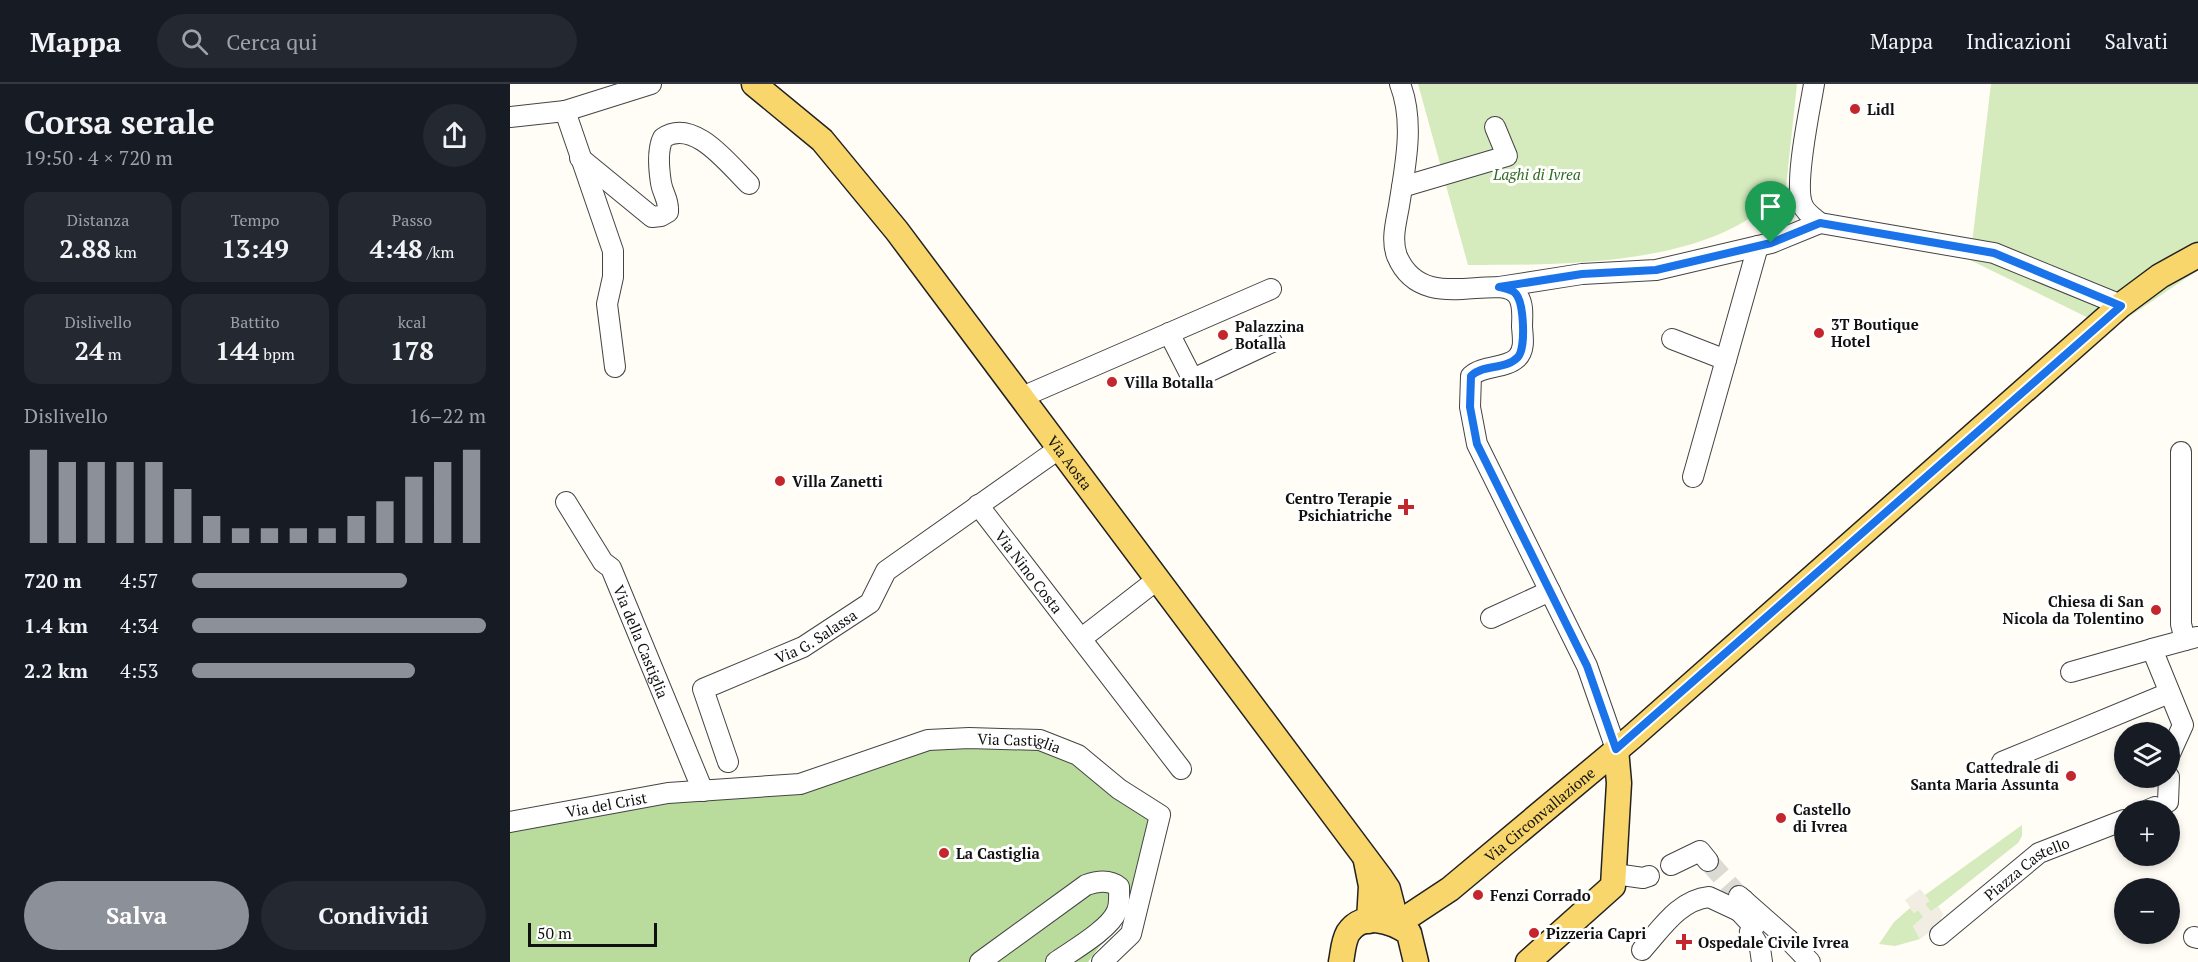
<!DOCTYPE html>
<html lang="it">
<head>
<meta charset="utf-8">
<style>
	:root { --surface:#171b24; --page:#242831; --text:#f1f3f6; --muted:#9ea1a6; --line:#363941; --accent:#8c9099 }
	body { margin:0; font-family:"PT Serif",serif; background:var(--page); color:var(--text); height:100vh; display:flex; flex-direction:column; font-size:22px; white-space:nowrap }
	* { box-sizing:border-box; margin:0 }
	p { font-size:20px; color:var(--muted) }
	.icon { flex:none; width:33px; height:33px; fill:none; stroke:currentColor; stroke-width:2; stroke-linecap:round; stroke-linejoin:round }
	.map { position:relative; flex:1; overflow:hidden }
	.sheet { display:flex; flex-direction:column; background:var(--surface); width:510px }
	.sheet>* { flex:none }
	.buttons { position:absolute; left:1604px; top:638px; display:grid; gap:12px }
	.buttons a { display:grid; place-items:center; width:66px; height:66px; border-radius:50%; background:var(--surface); box-shadow:0 3px 9px #0003; font-size:30px }
	.scale { position:absolute; left:18px; bottom:15px; width:129px; box-sizing:border-box; padding-left:6px; border:3px solid #111; border-top:0; font-size:16px; line-height:21px; white-space:nowrap; color:#111; -webkit-text-stroke:4px #fff; paint-order:stroke }
	.pin { position:absolute; display:grid; place-items:center; width:51px; height:51px; color:#fff; margin:-62px -26px; border-radius:50% 50% 50% 0; rotate:-45deg; box-shadow:0 0 6px #0007 }
	.pin .icon { rotate:45deg }
	.round { display:grid; place-items:center; flex:none; width:63px; height:63px; border-radius:32px; background:var(--page) }
	.summary { display:flex; align-items:center; justify-content:space-between; height:102px; padding:0 24px }
	h1 { font-size:33px; font-weight:800; line-height:45px }
	.metrics { display:grid; grid-template-columns:repeat(3,1fr); gap:9px; height:102px; padding:6px 24px }
	.metrics div { display:grid; align-content:center; border-radius:15px; background:var(--page); text-align:center }
	.metrics b { font-size:26px; font-weight:800 }
	.metrics small { font-size:16px; font-weight:400 }
	.metrics p { font-size:16px }
	.chart { height:168px; padding:12px 24px }
	.chart p { display:flex; justify-content:space-between }
	.chart svg { width:100%; height:108px; margin-top:6px; stroke:var(--accent); stroke-width:6 }
	.action { display:flex; gap:12px; margin-top:auto; padding:12px 24px }
	.action a { flex:1; height:69px; border-radius:36px; background:var(--accent); color:#fff; font-size:24px; font-weight:800; line-height:69px; text-align:center }
	.action a+a { background:var(--page); color:var(--text) }
	ul { padding:0 24px; list-style:none; font-size:20px }
	li { display:grid; grid-template-columns:96px 72px 1fr; align-items:center; height:45px }
	li i { height:15px; border-radius:8px; background:var(--accent) }
	header { display:flex; align-items:center; gap:36px; box-sizing:border-box; height:84px; padding:0 30px; background:var(--surface); border-bottom:2px solid var(--line) }
	header strong { font-size:28px }
	nav { display:flex; gap:33px; margin-inline-start:auto; font-size:21px }
	.search { width:420px; height:54px; background:var(--page); display:flex; align-items:center; gap:15px; box-sizing:border-box; padding:0 21px; border-radius:33px; color:var(--muted); font-size:22px }
	main { display:flex; flex:1; min-height:0 }
	.map>svg:first-child { display:block }
</style>
</head>
<body>
<header>
<strong>Mappa</strong>
<div class="search"><svg class="icon" aria-label="search" viewBox="0 0 24 24"><circle cx="10" cy="10" r="6"/><path d="M15 15l6 6"/></svg>Cerca qui</div>
<nav><a>Mappa</a><a>Indicazioni</a><a>Salvati</a></nav>
</header>
<main>
<section class="sheet">
<div class="summary"><div><h1>Corsa serale</h1><p>19:50 · 4 × 720 m</p></div><a class="round"><svg class="icon" aria-label="share" viewBox="0 0 24 24"><path d="M12 15V3M7 8l5-5 5 5M5 13v7h14v-7"/></svg></a></div>
<div class="metrics">
<div><p>Distanza</p><b>2.88<small> km</small></b></div>
<div><p>Tempo</p><b>13:49</b></div>
<div><p>Passo</p><b>4:48<small> /km</small></b></div>
</div>
<div class="metrics">
<div><p>Dislivello</p><b>24<small> m</small></b></div>
<div><p>Battito</p><b>144<small> bpm</small></b></div>
<div><p>kcal</p><b>178</b></div>
</div>
<div class="chart"><p><span>Dislivello</span>16–22 m</p>
<svg viewBox="0 0 160 44" preserveAspectRatio="none"><path d="M5 44V6M15 44V11M25 44V11M35 44V11M45 44V11M55 44V22M65 44V33M75 44V38M85 44V38M95 44V38M105 44V38M115 44V33M125 44V27M135 44V17M145 44V11M155 44V6"/></svg>
</div>
<ul>
<li><b>720 m</b>4:57<i style="width:73%"></i></li>
<li><b>1.4 km</b>4:34<i style="width:100%"></i></li>
<li><b>2.2 km</b>4:53<i style="width:76%"></i></li>
</ul>
<div class="action"><a>Salva</a><a>Condividi</a></div>
</section>
<div class="map">
<svg width="1688" height="878" viewBox="0 0 1688 878">
	<rect width="100%" height="100%" fill="#fffdf5"/>
	<path fill="#d5ebbd" d="M908,0H1287L1275,112C1255,124 1234,140 1212,149C1139,181 1037,181 958,181Z
		M1481,0H1688V186L1601,245L1460,176Z
		M1512,741V752L1508,759L1421,828L1415,820L1419,817L1415,811Z
		M1400,824L1404,829L1408,826L1414,833L1403,842L1410,855L1385,862L1369,860L1384,838Z"/>
	<path fill="#b9dc9c" d="M418,660L527,663L564,677L642,736L610,843L589,863L578,878H0V741L158,712L291,703Z"/>
	<path fill="#f1ede2" d="M1410,805L1420,817L1415,820L1421,827L1428,822L1433,830L1429,841L1410,855L1403,842L1413,833L1408,826L1404,829L1395,816Z"/>
	<g fill="none" stroke-linecap="round" stroke-linejoin="round">
		<path stroke="#dbdad3" stroke-width="20" stroke-dasharray="20 10" stroke-linecap="butt" d="M1198,777L1229,812"/>
		<g stroke="#444" stroke-width="22">
			<g id="minor">
				<path d="M890,0C905,38 895,83 889,122C886,139 881,156 887,172C913,234 990,185 1008,212C1014,221 1012,234 1012,243C1013,254 1015,266 1007,274C995,285 973,281 961,292L960,323L967,360L1077,582L1106,665"/>
				<path d="M1304,0C1300,25 1283,102 1293,122C1296,129 1304,134 1310,139L1484,169L1611,221"/>
				<path d="M0,33L55,27"/>
				<path d="M70,74L142,133L151,132L158,128C159,115 153,111 151,99C149,86 147,66 153,54C184,33 219,81 239,100"/>
				<path d="M892,103L997,72L985,43"/>
				<path d="M989,203L1072,190L1146,186L1261,159L1310,139"/>
				<path d="M659,249L681,292L685,294L762,258"/>
				<path d="M1162,255L1216,276"/>
				<path d="M105,283L97,220L103,193V167L55,27L141,0"/>
				<path d="M512,313L761,205"/>
				<path d="M1671,368V540L1675,556"/>
				<path d="M1183,393L1248,162"/>
				<path id="s1" d="M56,418L93,478L101,484L193,707"/>
				<path id="s2" d="M468,421L671,685"/>
				<path d="M981,534L1040,507"/>
				<path d="M572,554L648,495"/>
				<path d="M1561,588L1642,565"/>
				<path d="M1659,672L1673,641L1642,565L1687,553"/>
				<path id="s3" d="M218,678L193,605L293,563L360,519L376,487L550,364"/>
				<path d="M1492,678L1659,609"/>
				<path d="M1658,718L1659,693"/>
				<path d="M1638,726L1645,723"/>
				<path id="s4" d="M0,738L158,709L290,700L418,656L459,654L530,656L568,671L609,705L650,731L621,850L592,878"/>
				<path d="M1161,781L1190,767L1198,777"/>
				<path d="M1105,790L1133,794L1139,792"/>
				<path d="M1229,812L1279,856L1300,878"/>
				<path d="M1229,827L1244,843L1240,848L1250,864L1252,878"/>
				<path id="s5" d="M1430,851L1529,769L1614,736"/>
				<path d="M1684,853L1688,854"/>
				<path d="M1132,866C1151,845 1169,816 1199,813L1229,827L1234,816"/>
				<path d="M470,878L576,801C587,797 599,795 609,803C609,811 610,820 607,827C600,845 563,866 546,878"/>
			</g>
		</g>
		<g stroke="#222" stroke-width="27">
			<g id="major">
				<path id="s6" d="M244,0L312,56L387,147L870,793L878,805L887,840"/>
				<path d="M856,777L861,802L859,837"/>
				<path id="s7" d="M887,840L940,805L1122,653L1611,221L1650,192L1688,171"/>
				<path d="M831,878C833,868 833,858 838,849C852,827 882,837 899,849L906,878"/>
				<path d="M1018,878L1103,802L1109,699L1106,665"/>
			</g>
		</g>
		<use href="#minor" stroke="#fff" stroke-width="20"/>
		<use href="#major" stroke="#f9d66b" stroke-width="24"/>
	</g>
	<g fill="none" stroke-linecap="round" stroke-linejoin="round">
		<g stroke="#fff" stroke-width="12">
			<path id="route" d="M1310,139L1484,169L1611,222L1106,665L1077,582L967,360L960,323L961,292C973,280 996,286 1008,273C1016,264 1014,220 1006,210C1002,205 996,205 989,203L1072,190L1146,186L1261,159Z"/>
		</g>
		<use href="#route" stroke="#1a73e8" stroke-width="8"/>
	</g>
	<g fill="#c4262e" stroke="#fff" stroke-width="2">
		<circle cx="1345" cy="25" r="6"/>
		<circle cx="1309" cy="249" r="6"/>
		<circle cx="713" cy="251" r="6"/>
		<circle cx="602" cy="298" r="6"/>
		<circle cx="270" cy="397" r="6"/>
		<path d="M893 414h6v6h6v6h-6v6h-6v-6h-6v-6h6z"/>
		<circle cx="1646" cy="526" r="6"/>
		<circle cx="1561" cy="692" r="6"/>
		<circle cx="1271" cy="734" r="6"/>
		<circle cx="434" cy="769" r="6"/>
		<circle cx="968" cy="811" r="6"/>
		<circle cx="1024" cy="849" r="6"/>
		<path d="M1171 849h6v6h6v6h-6v6h-6v-6h-6v-6h6z"/>
	</g>
	<g text-anchor="middle" dominant-baseline="central" stroke-width="6" stroke-linejoin="round" paint-order="stroke">
		<g font-size="15" font-weight="bold" fill="#111" stroke="#fff" text-anchor="start">
			<text x="1357" y="25">Lidl</text>
			<text x="1321" y="240">3T Boutique<tspan x="1321" dy="17">Hotel</tspan></text>
			<text x="725" y="242">Palazzina<tspan x="725" dy="17">Botalla</tspan></text>
			<text x="614" y="298">Villa Botalla</text>
			<text x="282" y="397">Villa Zanetti</text>
			<text x="882" y="414" text-anchor="end">Centro Terapie<tspan x="882" dy="17">Psichiatriche</tspan></text>
			<text x="1634" y="517" text-anchor="end">Chiesa di San<tspan x="1634" dy="17">Nicola da Tolentino</tspan></text>
			<text x="1549" y="683" text-anchor="end">Cattedrale di<tspan x="1549" dy="17">Santa Maria Assunta</tspan></text>
			<text x="1283" y="725">Castello<tspan x="1283" dy="17">di Ivrea</tspan></text>
			<text x="446" y="769">La Castiglia</text>
			<text x="980" y="811">Fenzi Corrado</text>
			<text x="1036" y="849">Pizzeria Capri</text>
			<text x="1188" y="858">Ospedale Civile Ivrea</text>
		</g>
		<g font-size="15" font-style="italic" fill="#2f6b1f" stroke="#fff">
			<text x="1027" y="90">Laghi di Ivrea</text>
		</g>
		<g font-size="15" fill="#111" stroke="#fff">
			<text stroke="none"><textPath href="#s6" startOffset="495">Via Aosta</textPath></text>
			<text stroke="none"><textPath href="#s2" startOffset="84">Via Nino Costa</textPath></text>
			<text stroke="none"><textPath href="#s3" startOffset="202">Via G. Salassa</textPath></text>
			<text stroke="none"><textPath href="#s1" startOffset="160">Via della Castiglia</textPath></text>
			<text stroke="none"><textPath href="#s4" startOffset="520">Via Castiglia</textPath></text>
			<text stroke="none"><textPath href="#s4" startOffset="98">Via del Crist</textPath></text>
			<text stroke="none"><textPath href="#s7" startOffset="180">Via Circonvallazione</textPath></text>
			<text stroke="none"><textPath href="#s5" startOffset="110">Piazza Castello</textPath></text>
		</g>
	</g>
</svg>
<div class="buttons">
<a><svg class="icon" aria-label="layers" viewBox="0 0 24 24"><path d="M12 4l9 5-9 5-9-5zM3 14l9 5 9-5"/></svg></a>
<a>+</a>
<a>−</a>
</div>
<div class="scale">50 m</div>
<div class="pin" style="left:1261px;top:159px;background:#1e9e55"><svg class="icon" aria-label="arrive" viewBox="0 0 24 24"><path d="M6 21V4h12l-3 4 3 4H6"/></svg></div>
</div>
</main>
</body>
</html>
